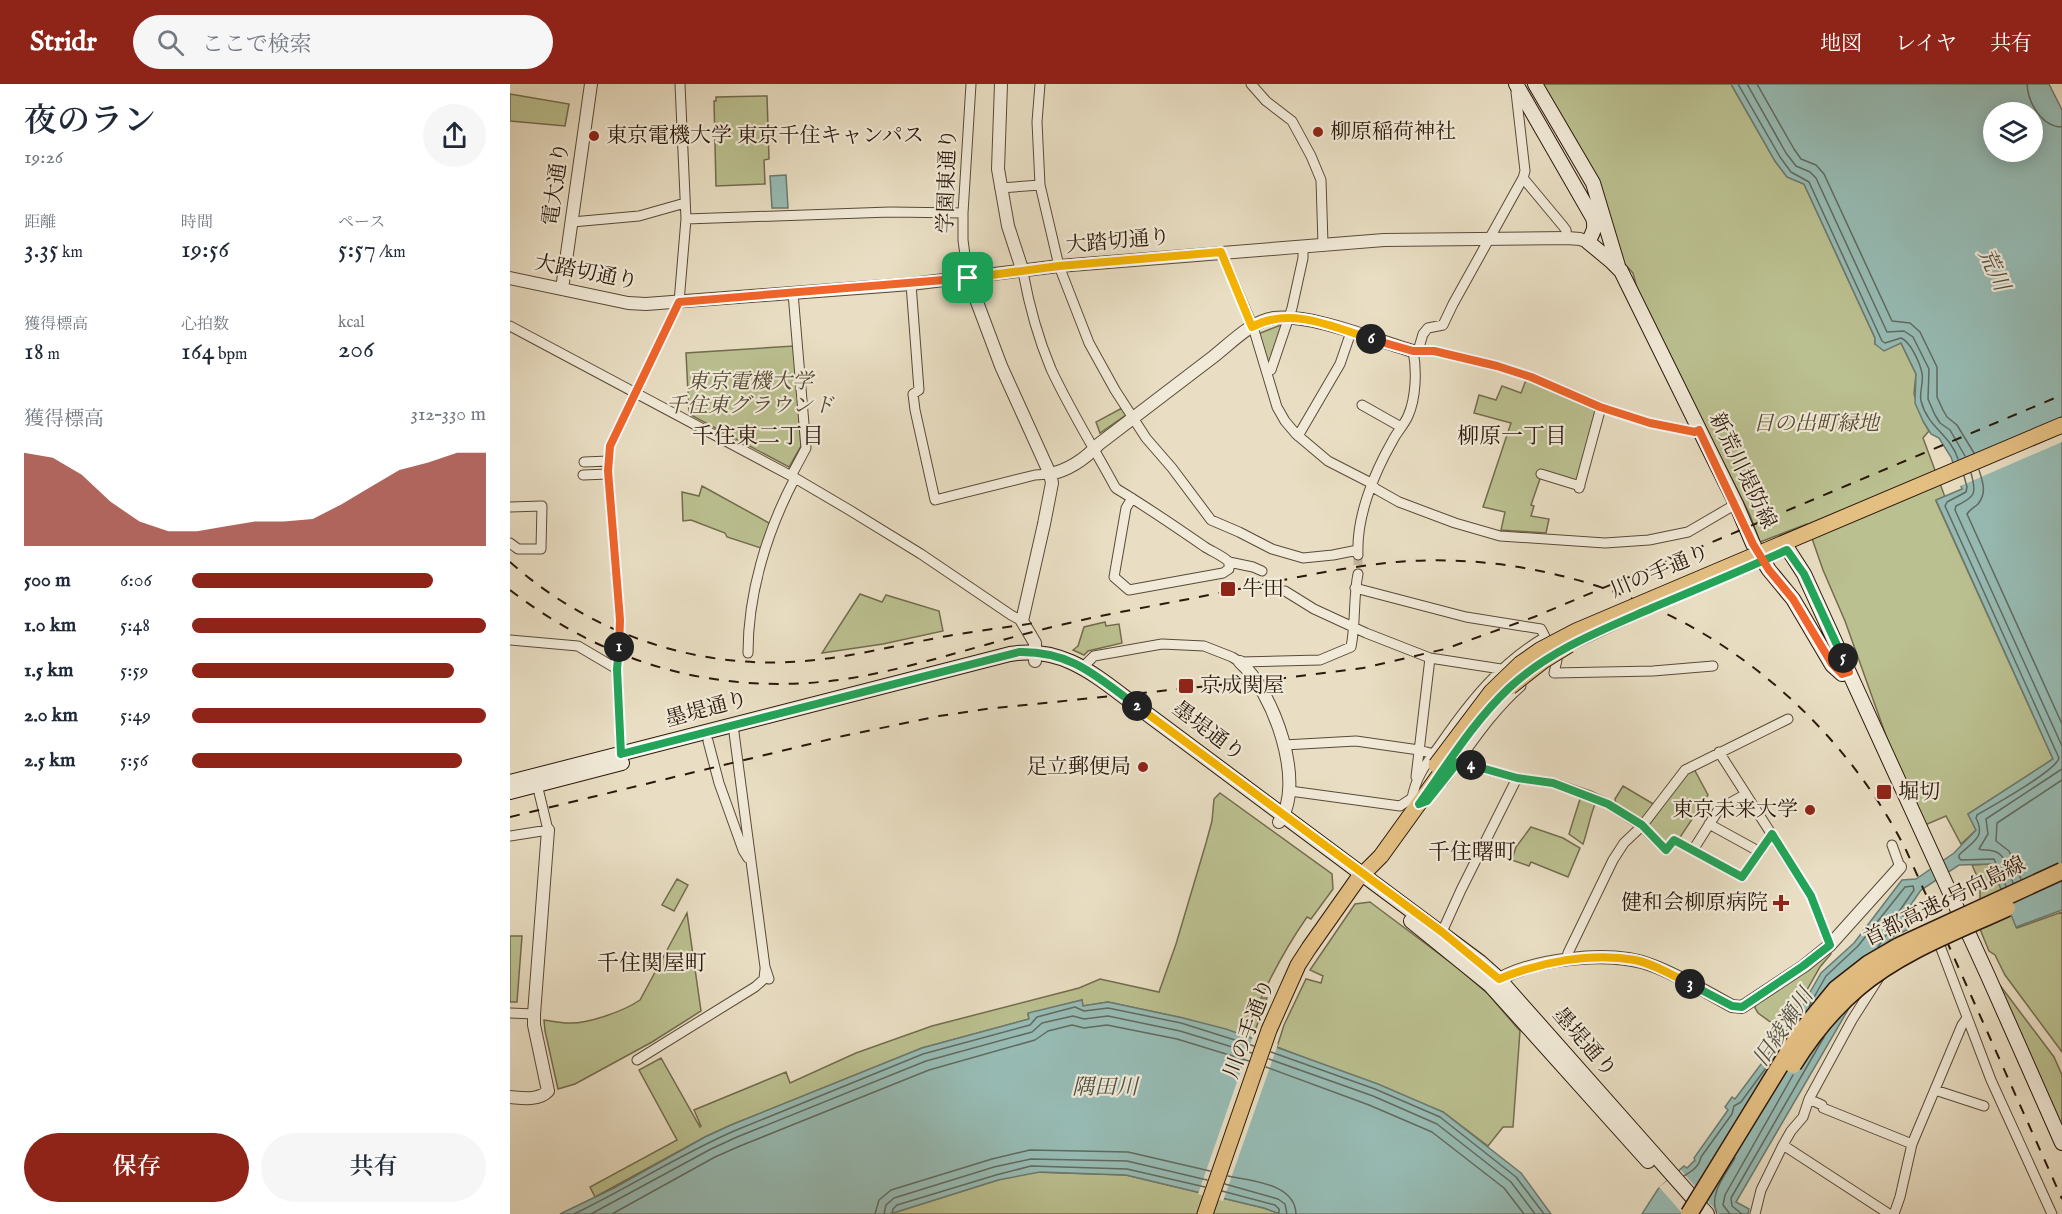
<!DOCTYPE html>
<html lang="ja">
<head>
<meta charset="utf-8">
<style>
	:root { --surface:#fff; --page:#f6f6f7; --text:#1f2937; --muted:#747a83; --accent:#8f2418 }
	body { margin:0; font-family:"IM FELL English","Noto Serif JP",serif; background:var(--page); color:var(--text); height:100vh; display:flex; flex-direction:column; font-size:22px; white-space:nowrap }
	* { box-sizing:border-box; margin:0 }
	p { font-size:20px; color:var(--muted) }
	.icon { flex:none; width:33px; height:33px; fill:none; stroke:currentColor; stroke-width:2; stroke-linecap:round; stroke-linejoin:round }
	.map { position:relative; flex:1; overflow:hidden }
	.side { display:flex; flex-direction:column; background:var(--surface); width:510px }
	.side>* { flex:none }
	.fabs { position:absolute; left:1473px; top:18px; display:grid; gap:12px }
	.fabs a { display:grid; place-items:center; width:60px; height:60px; border-radius:50%; background:var(--surface); box-shadow:0 3px 15px #0003; font-size:30px }
	.pin { position:absolute; display:grid; place-items:center; width:51px; height:51px; color:#fff; margin:-26px; border-radius:12px; box-shadow:0 3px 9px #0006 }
	.km { position:absolute; width:30px; height:30px; margin:-15px; border-radius:50%; background:#222; color:#fff; font-size:16px; line-height:30px; text-align:center }
	.round { display:grid; place-items:center; flex:none; width:63px; height:63px; border-radius:32px; background:var(--page) }
	.head { display:flex; align-items:center; justify-content:space-between; height:102px; padding:0 24px }
	h1 { font-size:33px; font-weight:600; line-height:45px }
	.stats { display:grid; grid-template-columns:repeat(3,1fr); gap:9px; height:102px; padding:6px 24px }
	.stats div { display:grid; align-content:center }
	.stats b { font-size:26px; font-weight:600 }
	.stats small { font-size:16px; font-weight:400 }
	.stats p { font-size:16px }
	.chart { height:168px; padding:12px 24px }
	.chart p { display:flex; justify-content:space-between }
	.chart svg { width:100%; height:108px; margin-top:6px; fill:var(--accent); opacity:.7 }
	.button { display:flex; gap:12px; margin-top:auto; padding:12px 24px }
	.button a { flex:1; height:69px; border-radius:36px; background:var(--accent); color:#fff; font-size:24px; font-weight:600; line-height:69px; text-align:center }
	.button a+a { background:var(--page); color:var(--text) }
	ul { padding:0 24px; list-style:none; font-size:20px }
	li { display:grid; grid-template-columns:96px 72px 1fr; align-items:center; height:45px }
	li i { height:15px; border-radius:8px; background:var(--accent) }
	header { display:flex; align-items:center; gap:36px; box-sizing:border-box; height:84px; padding:0 30px; background:var(--accent); color:#fff }
	header strong { font-size:28px }
	nav { display:flex; gap:33px; margin-inline-start:auto; font-size:21px }
	.search { width:420px; height:54px; background:var(--page); display:flex; align-items:center; gap:15px; box-sizing:border-box; padding:0 21px; border-radius:33px; color:var(--muted); font-size:22px }
	main { display:flex; flex:1; min-height:0 }
	.map>svg:first-child { display:block }
</style>
</head>
<body>
<header>
<strong>Stridr</strong>
<div class="search"><svg class="icon" aria-label="search" viewBox="0 0 24 24"><circle cx="10" cy="10" r="6"/><path d="M15 15l6 6"/></svg>ここで検索</div>
<nav><a>地図</a><a>レイヤ</a><a>共有</a></nav>
</header>
<main>
<section class="side">
<div class="head"><div><h1>夜のラン</h1><p>19:26</p></div><a class="round"><svg class="icon" aria-label="share" viewBox="0 0 24 24"><path d="M12 15V3M7 8l5-5 5 5M5 13v7h14v-7"/></svg></a></div>
<div class="stats">
<div><p>距離</p><b>3.35<small> km</small></b></div>
<div><p>時間</p><b>19:56</b></div>
<div><p>ペース</p><b>5:57<small> /km</small></b></div>
</div>
<div class="stats">
<div><p>獲得標高</p><b>18<small> m</small></b></div>
<div><p>心拍数</p><b>164<small> bpm</small></b></div>
<div><p>kcal</p><b>206</b></div>
</div>
<div class="chart"><p><span>獲得標高</span>312–330 m</p>
<svg viewBox="0 0 160 44" preserveAspectRatio="none"><path d="M0 44V6L10 8L20 15L30 26L40 34L50 38L60 38L70 36L80 34L90 34L100 33L110 27L120 20L130 13L140 10L150 6L160 6V44z"/></svg>
</div>
<ul>
<li><b>500 m</b>6:06<i style="width:82%"></i></li>
<li><b>1.0 km</b>5:48<i style="width:100%"></i></li>
<li><b>1.5 km</b>5:59<i style="width:89%"></i></li>
<li><b>2.0 km</b>5:49<i style="width:100%"></i></li>
<li><b>2.5 km</b>5:56<i style="width:92%"></i></li>
</ul>
<div class="button"><a>保存</a><a>共有</a></div>
</section>
<div class="map">
<svg width="1552" height="1130" viewBox="0 0 1552 1130">
	<rect width="100%" height="100%" fill="#e9dec3"/>
	<filter id="stains"><feTurbulence type="fractalNoise" baseFrequency=".00333" numOctaves="4"/><feColorMatrix values="0 0 0 0 .2 0 0 0 0 .09 0 0 0 0 .02 0 0 0 .5 -.17"/></filter>
	<radialGradient id="worn" r=".72"><stop offset=".6" stop-color="#630" stop-opacity="0"/><stop offset="1" stop-color="#630" stop-opacity=".3"/></radialGradient>
	<path fill="#bbc090" stroke="#736c4e" stroke-width="1.5" d="M1030,0H1221L1265,77L1277,93L1294,100L1365,254V260L1391,259L1406,290L1404,310L1413,337L1419,347L1413,354L1435,413L1426,417L1543,675L1458,730L1466,746L1451,760L1436,732L1415,741L1384,674L1335,537L1313,486L1297,440L1250,458L1240,431L1129,212L1123,189L1111,176L1094,119L1091,102Z
		M0,10L59,20L55,42L0,37Z
		M257,12L259,75L254,76L255,100L206,102L204,17H206V13Z
		M768,242H773L761,280H758L748,250Z
		M284,262L291,362L279,383L179,330L176,269Z
		M1016,296L1088,328L1068,399L1032,389L1021,421L1024,422L1021,432L1039,435L1036,449L991,446L995,428L973,423L1001,339L964,329L969,311L986,316L992,302L1011,309Z
		M612,324L616,331L590,349L586,338Z
		M192,402L261,440L254,465L217,453L215,449L181,436L173,437L172,408L189,412Z
		M350,510L372,518L376,511L429,527L433,547L373,560L312,569Z
		M1111,525L1118,540L1056,569L1046,552Z
		M595,538L596,542L609,540L612,559L578,567L574,571L563,566L568,562L574,543Z
		M1180,685H1184L1198,711L1169,755L1155,760L1138,742Z
		M1113,702L1145,721L1131,736L1106,720L1105,715Z
		M710,709L822,790L823,805L801,835L797,833C779,859 764,886 751,914H757L742,955L673,934L598,918L573,922L572,916L518,930L519,935L412,964L221,1041L195,1053L85,1113L80,1103L167,1056L129,986L151,974L190,1043L191,1042L184,1026L276,988L280,999L346,969L422,942L569,904L590,895L649,908L666,860L696,759L702,737L704,715Z
		M1071,712L1086,718C1080,731 1078,746 1073,760L1059,750Z
		M1021,743L1053,754L1070,764L1058,793L1021,778L1019,782L1002,776L1006,763Z
		M1481,780L1507,844L1552,828V968L1495,891L1485,871L1479,867L1470,845V799L1462,781Z
		M167,795L178,801L164,827L152,821Z
		M860,818L948,884L978,910L1010,947L1003,1043H993L978,1062L933,1028L767,963L774,941L796,895L811,899L813,892L800,886L845,820Z
		M177,829L191,927L142,958L65,1000L48,1005L35,947L34,936C42,937 50,939 58,939C78,940 114,927 130,916Z
		M0,852H12L7,918H0Z
		M1320,868L1321,870L1310,883L1281,934L1266,954L1264,953L1263,940L1248,929L1245,924L1246,920L1286,894Z
		M1486,896L1544,973L1552,991V1046Z
		M521,1088L616,1091L754,1124L770,1130H380L488,1096Z"/>
	<path fill="#97bcb5" stroke="#6c7a71" stroke-width="1.5" fill-rule="evenodd" d="M1221,0H1539L1552,26V826L1506,843L1481,780L1449,781L1411,806L1393,832L1399,845L1384,852L1377,859L1226,1118L1239,1125L1238,1130H1132L1148,1105L1174,1082L1177,1084L1185,1076L1184,1074L1218,1026L1215,1023L1222,1013L1225,1015L1284,936L1311,889L1344,859L1392,796L1406,795L1444,769L1466,746L1458,730L1543,675L1426,416L1452,405L1441,373L1429,354L1421,350L1413,337L1405,319L1406,290L1391,259L1374,267L1365,260V254L1294,100L1277,93L1265,77ZM1484,28H1522V68H1484Z
		M276,91L278,124H262L260,92Z
		M572,916L573,922L598,918L673,934L716,945L868,1000L933,1028L1011,1089L1041,1130H770L754,1124L616,1091L530,1088L488,1096L380,1130H50L104,1104L195,1053L221,1041L412,964L519,935L518,929Z"/>
	<path fill="#e9dec3" d="M1552,333V358L1448,403L1441,380Z
		M743,952L768,960L713,1117L688,1110Z
		M1171,1086L1209,1130H1173L1149,1103Z"/>
	<g fill="none" stroke-linecap="round" stroke-linejoin="round">
		<path stroke="#616a60" stroke-width="1.5" d="M1228,0L1270,73L1281,88L1299,98L1372,257L1375,259L1391,254C1400,257 1410,279 1412,289C1414,298 1409,308 1411,317C1418,344 1440,350 1448,375
			M1237,0L1276,69L1286,82L1300,88L1306,94L1377,248L1394,247L1403,253L1419,285L1418,315L1425,331L1430,339L1440,346L1455,372
			M1247,0L1284,65L1291,75L1306,81L1314,90L1382,237L1400,239L1410,248L1427,283V313L1433,326L1437,333L1447,341L1464,369
			M1517,0C1518,19 1532,43 1552,43
			M1469,386C1473,398 1477,409 1468,420C1464,424 1460,425 1457,430L1552,640
			M1461,389C1467,410 1465,413 1446,422L1445,426L1552,662
			M1454,392L1457,403L1456,408L1437,418L1435,422L1549,674C1546,687 1482,722 1467,731L1466,734C1476,754 1463,757 1449,771V774L1451,776L1484,775L1496,802
			M1511,795L1499,767L1486,757L1487,739L1552,696
			M1503,799C1499,788 1496,769 1483,767C1477,765 1474,767 1469,765L1478,750L1476,735L1552,685
			M1299,922L1316,892L1348,862L1395,803L1403,802L1404,806L1388,829L1389,841L1376,851L1368,863
			M761,968L865,1005L930,1033L1006,1093L1034,1130
			M759,975L863,1012L927,1040L1001,1098L1025,1130
			M756,983L859,1021L922,1048L994,1104L1014,1130
			M718,1092C741,1097 785,1099 786,1130
			M1174,1092C1182,1087 1189,1083 1191,1073L1222,1030L1224,1022L1231,1018L1261,977
			M715,1100L768,1115L775,1120L777,1130
			M712,1107L765,1121L769,1125V1130
			M64,1130C118,1104 169,1071 224,1047L413,970L520,941L527,933L565,923L574,927L598,924L671,939L744,962
			M81,1130L201,1065L227,1053L416,977L522,948L532,939L563,932L574,935L598,932L670,947L742,969
			M102,1130L205,1073L230,1062L419,986L525,956L538,947L562,941L574,944L597,941L667,955L739,977
			M365,1130L369,1116L381,1106L482,1075L520,1066L618,1068L700,1087
			M374,1130L376,1121L384,1114L484,1083L521,1075L617,1077L697,1096
			M382,1130L383,1125L387,1121L486,1091L521,1082L617,1085L695,1103
			M1207,1130C1198,1110 1216,1090 1225,1074
			M1220,1130L1213,1121L1215,1111L1283,991
			M1232,1130L1222,1122L1221,1114L1314,953"/>
		<path stroke="#c3b69e" stroke-width="9" stroke-dasharray="9 4.5" stroke-linecap="butt" d="M848,472V490"/>
		<g stroke="#5a4a39" stroke-width="11">
			<path id="minor" d="M530,0L527,38L530,101L549,182L579,259L605,306L636,354L662,384L701,436L729,448L762,465L793,474L823,471L848,466
				M741,0L756,17L782,37L801,72L811,96L813,160
				M1013,94L1053,142L1056,146L1057,154
				M490,104L530,101
				M176,135L380,128L453,129
				M62,138L129,132L175,119
				M711,168L743,243L767,323L775,337L786,350L818,377L859,398L866,405L889,418L945,439L990,452L1095,459L1139,456L1178,448L1226,420
				M513,188C519,221 528,254 541,285C560,326 584,364 605,403L607,405C637,423 666,443 695,463C703,468 713,472 719,478V485L713,489L619,506L604,493L616,424L622,414
				M458,194L453,156V129L461,0
				M401,200L409,306L403,310L405,326L425,416L525,391L540,390
				M0,242L285,394L341,427L411,470L501,531L512,537
				M908,267L913,250L918,244L933,241L943,220L1013,94L1015,87L1006,8L1009,5
				M757,287L761,286L782,224L793,174V162
				M852,321L891,343
				M788,352L830,280L841,248
				M74,378L99,377
				M1031,390L1070,402
				M73,391L98,390
				M281,392L296,364L283,209
				M1069,404L1091,323
				M0,423L32,422L31,465H8L0,459
				M848,471C846,433 864,389 883,356C887,348 894,341 898,332C906,314 907,286 903,267H924L987,282L1021,293L1091,323L1140,339L1185,348L1189,346
				M719,478L743,483L752,487
				M845,504L956,533L1031,545L1047,576L1044,589L1143,587L1203,582
				M775,507L804,525L856,549L920,574L906,693
				M0,556L68,562L107,585
				M238,569C238,509 257,447 285,394
				M920,574L991,585
				M573,583L584,572L652,560L694,562L722,573L730,578L810,576L841,563C846,539 843,514 848,490
				M223,641L255,883L259,895
				M198,657L209,699L233,766L238,774
				M774,661L846,657L909,666L924,670
				M1209,668L1301,812L1320,861
				M111,673L107,585L110,536L98,387L100,362L169,218L176,135L170,0
				M948,678L1007,694L1043,699L1080,712L1098,720L1132,742L1156,766L1164,756L1232,793L1262,750
				M933,698C958,665 980,629 1011,602
				M780,707L890,722L902,714C907,689 918,678 932,658C961,616 991,579 1035,553
				M1199,740L1250,768
				M0,752L38,746L26,696
				M1382,761L1390,783
				M1183,766L1209,725L1236,710
				M932,848L951,806L1007,694
				M1427,854L1481,996L1542,1130
				M1056,876L1058,869L1103,776L1114,759L1132,742L1175,686L1278,635
				M0,929L24,930
				M127,976L245,903L254,895L255,885
				M1425,1006L1474,1022
				M1299,1015L1312,1021L1313,1024L1402,1060
				M1273,1061L1379,1130
				M1245,1130L1251,1106L1273,1061L1281,1047L1293,1033L1299,1015L1342,936L1370,892
				M1384,1130L1390,1113L1402,1060L1452,941L1457,934"/>
		</g>
		<g stroke="#5a4a39" stroke-width="14">
			<path id="tertiary" d="M491,0L488,85L498,142L513,188
				M0,194L118,219L136,220L401,200L549,182L874,156L1057,154L1070,155L1078,158
				M458,194L491,282L540,390L542,399L534,440L512,537L525,559V577
				M52,205L81,0
				M540,390C559,386 576,374 589,360C627,331 665,302 703,273C720,260 741,237 764,234C804,230 864,256 903,267
				M730,578C763,607 797,700 769,738
				M981,900C1018,875 1099,865 1141,881C1169,891 1196,908 1222,922L1232,923L1294,882L1320,861L1390,783
				M0,1013C13,1014 28,1017 38,1007L24,941V930L38,746"/>
		</g>
		<g stroke="#2b180b" stroke-width="16">
			<path id="secondary" d="M1006,0L1083,134C1086,144 1083,149 1078,158L1101,177L1111,187L1226,420L1243,460L1259,486L1283,515L1322,581L1332,590L1339,588
				M1025,0L1083,99L1108,182
				M1274,459L1294,490L1478,892L1552,1059
				M0,698L500,570C554,561 587,593 628,623L970,878L989,895L1197,1130
				M0,708L112,679
				M901,837L980,901L1138,1077"/>
		</g>
		<g stroke="#2b180b" stroke-width="17">
			<path id="primary" d="M1257,466L1552,341
				M695,1130L759,946L788,881L799,864L847,796L871,772L933,686"/>
		</g>
		<use href="#minor" stroke="#f1ead8" stroke-width="9"/>
		<use href="#tertiary" stroke="#f1ead8" stroke-width="12"/>
		<use href="#secondary" stroke="#f1ead8" stroke-width="14"/>
		<use href="#primary" stroke="#e4bf82" stroke-width="15"/>
		<path stroke="#2b180b" stroke-width="2" stroke-dasharray="10 10" stroke-linecap="butt" d="M0,478C76,546 177,583 279,578C329,576 378,563 427,554C461,547 496,544 530,538
			M0,506C100,583 216,614 342,594C406,583 467,562 530,546C592,530 656,520 719,507C775,496 831,483 887,478C994,469 1107,497 1199,553C1282,604 1352,679 1396,766L1552,1115
			M0,733L333,652L429,632L476,625L767,595L853,584L935,565L1024,533L1552,311"/>
		<g stroke="#2b180b" stroke-width="17" stroke-linecap="butt">
			<path id="primary-bridge" d="M1000,603L1033,577L1059,561
				M926,681L981,608L1010,580L1030,566L1066,547L1257,466"/>
		</g>
		<g stroke="#2b180b" stroke-width="19" stroke-linecap="butt">
			<path id="motorway-bridge" d="M1283,981C1301,952 1322,926 1348,904C1390,868 1447,847 1497,824
				M1179,1130L1290,949L1326,905L1358,880L1389,862L1552,787"/>
		</g>
		<use href="#primary-bridge" stroke="#e4bf82" stroke-width="15"/>
		<use href="#motorway-bridge" stroke="#e4bf82" stroke-width="16"/>
	</g>
	<g fill="none" stroke-linecap="round" stroke-linejoin="round">
		<g stroke="#fff" stroke-width="12">
			<path id="split-1" d="M109,563L110,536L98,387L100,362L169,218L458,194"/>
		</g>
		<g stroke="#fff" stroke-width="12">
			<path id="split-2" d="M109,563L107,585L111,670L509,568C562,567 587,593 627,622"/>
		</g>
		<g stroke="#fff" stroke-width="12">
			<path id="split-3" d="M627,622L932,848L989,895C1030,878 1081,868 1125,876C1144,880 1162,891 1180,900"/>
		</g>
		<g stroke="#fff" stroke-width="12">
			<path id="split-4" d="M961,681L1007,694L1043,699L1098,720L1132,741L1156,766L1164,756L1232,793L1262,750L1301,812L1320,861L1293,882L1232,923L1222,922L1180,900"/>
		</g>
		<g stroke="#fff" stroke-width="12">
			<path id="split-5" d="M961,681L948,678L917,717L909,720C937,681 964,637 999,604C1040,566 1092,546 1142,524C1187,505 1233,486 1277,466L1294,490L1333,574"/>
		</g>
		<g stroke="#fff" stroke-width="12">
			<path id="split-6" d="M861,255L903,267H924L987,282L1021,293L1090,323L1140,339L1185,348L1189,346L1243,460L1259,486L1283,515L1322,580L1332,590L1339,588L1333,574"/>
		</g>
		<g stroke="#fff" stroke-width="12">
			<path id="split-7" d="M458,194L549,182L711,168L742,243C780,222 824,243 861,255"/>
		</g>
		<use href="#split-1" stroke="#f0652b" stroke-width="8"/>
		<use href="#split-2" stroke="#22a559" stroke-width="8"/>
		<use href="#split-3" stroke="#f5b400" stroke-width="8"/>
		<use href="#split-4" stroke="#22a559" stroke-width="8"/>
		<use href="#split-5" stroke="#22a559" stroke-width="8"/>
		<use href="#split-6" stroke="#f0652b" stroke-width="8"/>
		<use href="#split-7" stroke="#f5b400" stroke-width="8"/>
	</g>
	<g fill="#8f2418" stroke="#f1ead8" stroke-width="2">
		<circle cx="808" cy="48" r="6"/>
		<circle cx="84" cy="52" r="6"/>
		<rect x="710" y="497" width="16" height="16" rx="3"/>
		<rect x="668" y="594" width="16" height="16" rx="3"/>
		<circle cx="633" cy="683" r="6"/>
		<rect x="1366" y="700" width="16" height="16" rx="3"/>
		<circle cx="1300" cy="726" r="6"/>
		<path d="M1268 810h6v6h6v6h-6v6h-6v-6h-6v-6h6z"/>
	</g>
	<g text-anchor="middle" dominant-baseline="central" stroke-width="4.5" stroke-linejoin="round" paint-order="stroke">
		<g font-size="21" fill="#2b180b" stroke="#f1ead8" text-anchor="start">
			<text x="820" y="48">柳原稲荷神社</text>
			<text x="96" y="52">東京電機大学 東京千住キャンパス</text>
			<text x="732" y="505">牛田</text>
			<text x="690" y="602">京成関屋</text>
			<text x="621" y="683" text-anchor="end">足立郵便局</text>
			<text x="1388" y="708">堀切</text>
			<text x="1288" y="726" text-anchor="end">東京未来大学</text>
			<text x="1258" y="819" text-anchor="end">健和会柳原病院</text>
		</g>
		<g font-size="21" fill="#2b180b" stroke="#f1ead8">
			<text transform="translate(438 97) rotate(-88)">学園東通り</text>
			<text transform="translate(47 100) rotate(-82)">電大通り</text>
			<text transform="translate(608 158) rotate(-5)">大踏切通り</text>
			<text transform="translate(76 189) rotate(11)">大踏切通り</text>
			<text transform="translate(1232 387) rotate(64)">新荒川堤防線</text>
			<text transform="translate(1150 488) rotate(-23)">川の手通り</text>
			<text transform="translate(197 626) rotate(-15)">墨堤通り</text>
			<text transform="translate(698 648) rotate(37)">墨堤通り</text>
			<text transform="translate(1435 818) rotate(-26)">首都高速6号向島線</text>
			<text transform="translate(740 945) rotate(-69)">川の手通り</text>
			<text transform="translate(1074 959) rotate(49)">墨堤通り</text>
		</g>
		<g font-size="21" font-style="italic" fill="#564a33" stroke="#f1ead8">
			<text x="240" y="298">東京電機大学<tspan x="240" dy="24">千住東グラウンド</tspan></text>
			<text x="1306" y="340">日の出町緑地</text>
		</g>
		<g font-size="22" font-style="italic" fill="#515146" stroke="#f1ead8">
			<text transform="translate(1483 186) rotate(65)">荒川</text>
			<text transform="translate(1274 944) rotate(-56)">旧綾瀬川</text>
			<text x="595" y="1004">隅田川</text>
		</g>
		<g font-size="22" fill="#2b180b" stroke="#f1ead8">
			<text x="248" y="353">千住東二丁目</text>
			<text x="1002" y="353">柳原一丁目</text>
			<text x="962" y="769">千住曙町</text>
			<text x="142" y="880">千住関屋町</text>
		</g>
	</g>
	<rect width="100%" height="100%" filter="url(#stains)"/>
	<rect width="100%" height="100%" fill="url(#worn)"/>
</svg>
<div class="fabs">
<a><svg class="icon" aria-label="layers" viewBox="0 0 24 24"><path d="M12 4l9 5-9 5-9-5zM3 14l9 5 9-5"/></svg></a>
</div>
<div class="pin" style="left:458px;top:194px;background:#1e9e55"><svg class="icon" aria-label="arrive" viewBox="0 0 24 24"><path d="M6 21V4h12l-3 4 3 4H6"/></svg></div>
<b class="km" style="left:109px;top:563px">1</b>
<b class="km" style="left:627px;top:622px">2</b>
<b class="km" style="left:1180px;top:900px">3</b>
<b class="km" style="left:961px;top:681px">4</b>
<b class="km" style="left:1333px;top:574px">5</b>
<b class="km" style="left:861px;top:255px">6</b>
</div>
</main>
</body>
</html>
